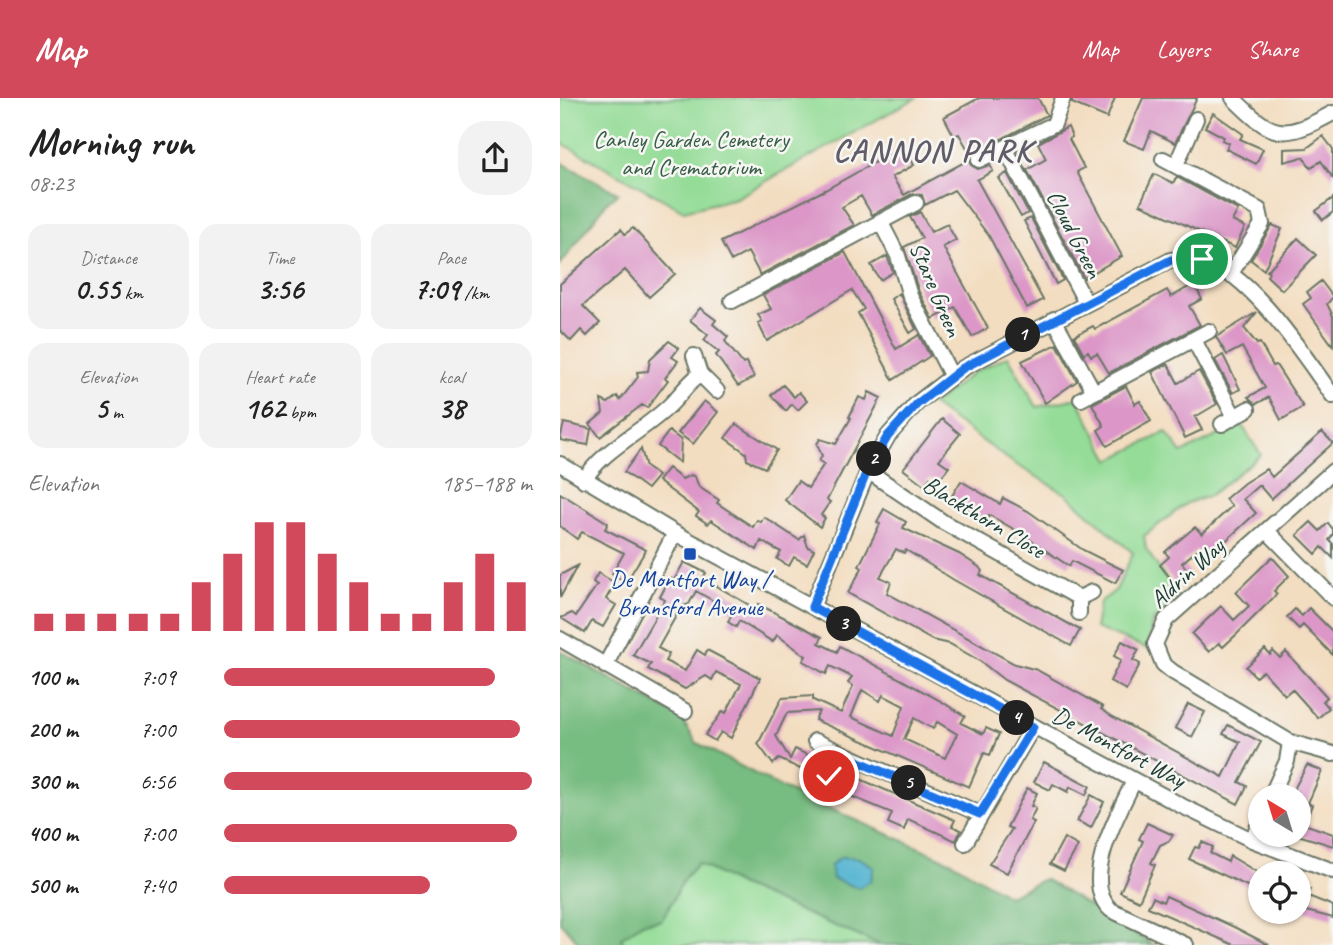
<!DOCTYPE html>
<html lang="en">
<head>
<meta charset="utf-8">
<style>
	:root { --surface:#fff; --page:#f2f2f2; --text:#222; --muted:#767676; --accent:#d1495b }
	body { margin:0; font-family:Caveat,sans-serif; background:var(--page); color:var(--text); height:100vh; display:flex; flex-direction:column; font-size:26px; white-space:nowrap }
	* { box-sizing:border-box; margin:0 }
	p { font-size:23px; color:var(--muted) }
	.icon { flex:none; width:38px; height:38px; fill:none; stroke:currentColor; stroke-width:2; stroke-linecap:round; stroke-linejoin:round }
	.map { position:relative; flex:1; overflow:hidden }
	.panel { display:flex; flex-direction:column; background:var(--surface); width:560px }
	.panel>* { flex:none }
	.needle { width:46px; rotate:322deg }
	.tools { position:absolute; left:688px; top:686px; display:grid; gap:14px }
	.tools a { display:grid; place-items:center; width:63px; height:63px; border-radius:50%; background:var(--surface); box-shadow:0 2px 5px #0004; font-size:35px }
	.pin { position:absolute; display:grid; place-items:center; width:60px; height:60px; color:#fff; margin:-30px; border:4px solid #fff; border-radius:50%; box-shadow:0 2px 7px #0007 }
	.km { position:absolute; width:35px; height:35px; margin:-18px; border-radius:50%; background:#222; color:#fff; font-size:19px; line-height:35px; text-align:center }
	.round { display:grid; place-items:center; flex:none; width:74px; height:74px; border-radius:28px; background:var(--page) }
	.summary { display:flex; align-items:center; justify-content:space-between; height:119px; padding:0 28px }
	h1 { font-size:38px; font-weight:800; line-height:52px }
	.figures { display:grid; grid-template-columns:repeat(3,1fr); gap:10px; height:119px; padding:7px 28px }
	.figures div { display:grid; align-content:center; border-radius:18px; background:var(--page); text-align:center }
	.figures b { font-size:30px; font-weight:800 }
	.figures small { font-size:19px; font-weight:400 }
	.figures p { font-size:19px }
	.chart { height:196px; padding:14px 28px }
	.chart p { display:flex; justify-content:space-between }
	.chart svg { width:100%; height:126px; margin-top:7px; stroke:var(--accent); stroke-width:6 }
	ul { padding:0 28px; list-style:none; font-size:23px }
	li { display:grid; grid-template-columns:112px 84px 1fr; align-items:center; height:52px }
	li i { height:18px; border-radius:9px; background:var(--accent) }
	header { display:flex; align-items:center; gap:42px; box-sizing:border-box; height:98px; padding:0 35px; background:var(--accent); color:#fff }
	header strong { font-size:33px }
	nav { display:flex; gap:38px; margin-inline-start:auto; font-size:24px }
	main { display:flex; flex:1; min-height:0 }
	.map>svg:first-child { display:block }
</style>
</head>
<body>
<header>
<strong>Map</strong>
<nav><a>Map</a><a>Layers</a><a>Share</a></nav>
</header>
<main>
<section class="panel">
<div class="summary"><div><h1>Morning run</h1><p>08:23</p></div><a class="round"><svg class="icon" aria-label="share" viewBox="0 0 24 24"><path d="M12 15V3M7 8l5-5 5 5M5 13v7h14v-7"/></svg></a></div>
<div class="figures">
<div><p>Distance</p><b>0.55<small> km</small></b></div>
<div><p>Time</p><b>3:56</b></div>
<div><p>Pace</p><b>7:09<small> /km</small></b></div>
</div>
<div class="figures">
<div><p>Elevation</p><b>5<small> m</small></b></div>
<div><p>Heart rate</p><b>162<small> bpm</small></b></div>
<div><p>kcal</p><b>38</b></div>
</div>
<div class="chart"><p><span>Elevation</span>185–188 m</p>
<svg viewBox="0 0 160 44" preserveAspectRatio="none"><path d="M5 44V38M15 44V38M25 44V38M35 44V38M45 44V38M55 44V27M65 44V17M75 44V6M85 44V6M95 44V17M105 44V27M115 44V38M125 44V38M135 44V27M145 44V17M155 44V27"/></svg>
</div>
<ul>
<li><b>100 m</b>7:09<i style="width:88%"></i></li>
<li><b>200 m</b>7:00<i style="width:96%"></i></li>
<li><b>300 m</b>6:56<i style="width:100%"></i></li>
<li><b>400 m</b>7:00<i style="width:95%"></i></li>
<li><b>500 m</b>7:40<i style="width:67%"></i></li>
</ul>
</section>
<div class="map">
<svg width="773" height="847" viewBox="0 0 773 847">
	<rect width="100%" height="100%" fill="#f6f6f2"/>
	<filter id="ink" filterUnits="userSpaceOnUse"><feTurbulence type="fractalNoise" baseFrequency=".0143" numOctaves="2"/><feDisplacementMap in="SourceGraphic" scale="14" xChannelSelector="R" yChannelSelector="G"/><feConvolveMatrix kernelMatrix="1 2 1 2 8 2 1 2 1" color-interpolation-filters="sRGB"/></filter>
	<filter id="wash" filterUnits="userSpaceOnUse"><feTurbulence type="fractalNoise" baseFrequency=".00686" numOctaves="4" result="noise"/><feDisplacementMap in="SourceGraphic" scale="28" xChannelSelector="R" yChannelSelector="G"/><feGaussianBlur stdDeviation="1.57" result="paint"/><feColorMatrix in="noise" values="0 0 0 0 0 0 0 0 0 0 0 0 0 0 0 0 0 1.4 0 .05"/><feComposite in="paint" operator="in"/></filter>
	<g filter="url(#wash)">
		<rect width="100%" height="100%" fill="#f3ddc0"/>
		<path fill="#94dc97" stroke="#5a8c66" stroke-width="2" d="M0,0H356L176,100L124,113L0,44Z
			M448,258L477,309L517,300L550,362L606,334L622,355L681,326L701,357L649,398L627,405L584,438L586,451L618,499L592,524L588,551L535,530L540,504L556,492L573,455L506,396L455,366L372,307L414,274Z
			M138,765L181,788L320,847H64L61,840L82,825L102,822L125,779Z"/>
		<path fill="#77bc80" stroke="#4b7c5a" stroke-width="2" d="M0,64L58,95L48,103L0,167Z
			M0,553L120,619L137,645L220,689L392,764L449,798L484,781L594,847H320L181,788L138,765L125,779L102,822L82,825L61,840L64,847H21L0,824Z"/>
		<path fill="#52b4d1" stroke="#387882" stroke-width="2" d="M281,759L299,760L314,769L311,782L299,790L273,781L270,768Z"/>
		<g id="blocks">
			<path fill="#dc97c8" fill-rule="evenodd" d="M419,0H478L487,17L411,57L399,36L394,38L384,19Z
				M512,0H555L547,20L512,5Z
				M583,0H637L615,45L591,33L584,51L564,43Z
				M653,15L683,36L680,41L703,51L696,66L666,51L669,45L662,42L664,39L645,29Z
				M508,29L512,39L509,41L524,70L517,74L562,158L524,180L467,72L486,61L478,45Z
				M763,38L773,51V80L761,63L751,70L743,59L724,64V51L747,50Z
				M344,48L354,67L332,79L344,97L410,61L411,67L418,71L430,67L433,73L417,82L483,202L467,210L429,138L394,92L365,107L362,97L352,96L312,117L301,98L282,109L294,127L200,177L188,154L171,163L161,144L265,92Z
				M447,75L468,115L461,119L439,80Z
				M594,76L613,85L617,79L678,112L672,123L685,129L675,150L580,106Z
				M773,100V114L763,122L756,113Z
				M360,114L371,134L387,126L396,142L383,149L428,230L412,239L395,209L373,221L359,194L344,149L362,140L350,119Z
				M471,120L503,182L496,186L464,123Z
				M712,127L722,131L704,172L691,162Z
				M73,130L115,176L89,199L65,172L23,208L40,225L27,238L21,232L11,243L0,232V186L61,131L65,136Z
				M738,140L756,157L722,192L707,178L709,175L707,173Z
				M285,154L336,251L359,237L370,258L333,282L298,215L304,211L292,192L207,243L198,225L202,223L198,217L211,211L203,197Z
				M327,158L333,174L320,182L311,167Z
				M761,183L773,199L767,206L773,218V248L743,206L751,200L747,194Z
				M634,186L642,201L629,208L640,227L549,275L537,255L531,258L528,253L524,256L514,238L533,228L535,231L607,192L611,199Z
				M339,195L356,231L350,235L331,201Z
				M140,210L156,222L153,226L168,239L165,243L183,266L186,264L194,279L178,288L156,257L159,254L144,242L148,237L130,222Z
				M697,214L684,230L697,246L700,245L713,268L716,267L743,309L721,322L709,299L696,306L688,299L705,290L682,249L667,257L656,239Z
				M109,243L119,250L112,259L118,263L105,280L108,282L87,310L82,307L40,339L30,326L43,315L41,302L48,305L57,298L60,302L78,279L77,274L88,273L90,261Z
				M497,246L517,283L485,305L462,263Z
				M663,257L680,291L673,295L655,262Z
				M608,266L618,285L639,273L657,306L635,319L642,332L625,340L592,274Z
				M223,287L234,299L239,294L247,303L238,312L232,306L226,313L211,297Z
				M566,288L575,306L580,303L591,323L547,348L538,332L544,328L532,306Z
				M309,294L321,300L267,402L270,404L261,417L265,420L260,429L225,402L238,383L248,390L264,366L259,363L262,358L257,346L260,341L276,346L291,320L289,319L299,299L306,302Z
				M144,303L158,314L133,346L118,335Z
				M382,321L400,336L379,362L389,369L385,374L376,385L370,380L364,387L343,371Z
				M4,325L31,331L28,347L0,342Z
				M176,326L217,352L205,370L187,362L186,355L165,340Z
				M109,333L121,342L120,365L98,348Z
				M762,334L773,345L711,401L699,387L683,401L696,415L645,462L637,452L622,465L630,475L616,487L600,467L609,459L605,454L635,429L642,436L672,408L665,401L684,385L706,371L712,379Z
				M81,351L86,369L98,378L87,391L64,374Z
				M108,370L122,381L131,377L135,379L139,389L159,402L157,405L193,429L197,422L201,424L204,419L239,442L244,437L248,449L254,452L247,466L234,459L229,468L217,461L221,454L201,443L197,452L151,422L148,426L136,418L139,414L98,383Z
				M401,383L440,406L443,400L468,413L523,452L563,472L555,485L512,463L509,468L457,433L429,417L427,422L390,401Z
				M0,395L48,425L45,431L86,452L66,484L52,476L64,455L22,434L17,441L0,428Z
				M324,411L346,424L343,430L399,456L419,469L422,473L420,477L520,532L511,548L394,482L346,452L344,455L336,451L320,479L331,484L327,495L455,566L477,572L543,609L541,611L553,619L663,679L680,644L663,636L668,627L701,644L679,684L687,688L678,706L444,582L420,563L390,546L372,542L288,495L302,470L299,468L320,426L317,424Z
				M751,424L760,433L768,425L773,431V437L769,442L773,446V460L762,449L756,456L737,437Z
				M712,459L729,478L714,493L717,496L678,535L663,549L659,545L649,554L632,536L661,508L674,522L689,508L676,494Z
				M124,464L146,475L143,480L196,511L198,506L262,539L259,545L277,554L280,548L379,602L405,618L401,625L423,636L426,630L439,636L430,657L424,655L409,689L255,622L259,613L227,615L216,638L230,661L235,651L254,660L251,667L260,672L255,683L245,678L247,674L219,661L213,666L198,646L222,600L253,598V602L281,615L293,588L288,585L292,579L270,568L266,576L243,563L246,558L217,537L213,544L179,523L176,529L168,524L173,514L136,493L129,506L121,509L98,550L109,556L105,563L125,573L137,552L145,557L147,552L200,580L171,640L161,634L155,643L145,637L163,613L166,615L181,586L156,574L152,582L146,578L125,591L88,571L91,566L73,557L105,502L100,499L110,480L114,482ZM302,592L320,603L323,597L344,608L333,638L291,619ZM354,620L373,631L377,624L397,636L385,660L344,641Z
				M17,468L0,500V477Z
				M38,475L55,485L46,501L56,507L43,529L32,523L25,535L1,520L12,515L16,518L37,487L33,484Z
				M749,510L773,534V557L743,527L739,531L727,519L735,511L742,518Z
				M562,543L579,552L573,562L580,566L566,592L550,583L561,562L554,558Z
				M705,551L710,557L713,553L720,560L726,554L767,599L763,603L769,610L758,620L732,591L725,597L703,573L696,579L686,569Z
				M628,606L645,614L632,639L615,630Z
				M484,664L530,688L526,697L510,689L508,694L493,686L490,692L474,684Z
				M747,667L762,673L748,705L752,707L744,726L773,736V748L738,737V695L733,693Z
				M293,678L395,722L392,728L401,732L396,743L348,721L344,732L328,725L332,715L276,692L281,681L290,685Z
				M467,690L477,695L471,708L476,710L470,722L474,724L447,775L429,766L452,731L447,729Z
				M531,697L544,704L531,730L517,723Z
				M587,725L613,737L609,743L600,747L591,765L595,767L579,803L560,794L583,743L579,741Z
				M504,740L518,748L504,773L490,766Z
				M642,744L653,749L650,755L668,764L670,758L700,776V794L629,761L635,749L639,750Z
				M738,787L750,791L748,798L773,808V820L742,812L738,820Z
				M606,798L674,829L709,847H674L588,809L593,799L603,804Z"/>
		</g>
	</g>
	<g filter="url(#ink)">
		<use href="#blocks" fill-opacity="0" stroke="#697565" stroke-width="2"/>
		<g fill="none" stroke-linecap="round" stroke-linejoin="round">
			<g stroke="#697565" stroke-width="18">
				<path id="street" d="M673,0C713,40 722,43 773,15
					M445,50L526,205
					M603,61L699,112L702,126L670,177
					M419,62L494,26L503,0
					M616,67L636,21
					M320,123L338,158L350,198L391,277
					M172,203L356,105
					M494,221L534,294
					M634,242L674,318
					M134,258L140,276L157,293
					M521,301L649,233
					M662,326L688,311
					M0,366L115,435L622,708L692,742L773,773
					M308,373L383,424L519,500
					M24,382C44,350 83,334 110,307C121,296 128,285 140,276
					M707,433L773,500
					M252,509L308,373L328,338L357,305L403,270L611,162C622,161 633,159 644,162C692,176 744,258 773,298
					M519,515V500L532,494
					M0,541L125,613
					M45,568L115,435
					M255,643L420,716
					M730,644L773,656
					M269,678L279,655
					M574,683C559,714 519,784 551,812L626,847
					M711,698L727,663L730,644L613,574L603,566L595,546L606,522L773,373
					M692,742L700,724
					M405,745L473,629"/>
			</g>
			<use href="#street" stroke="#fff" stroke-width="14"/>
		</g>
	</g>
	<g fill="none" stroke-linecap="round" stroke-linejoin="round" filter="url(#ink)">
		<g stroke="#fff" stroke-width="14">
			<path id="route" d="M269,678L279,655L420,716L473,629L252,509L307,373L328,338L357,306L403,270L611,162L642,161"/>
		</g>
		<use href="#route" stroke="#1a73e8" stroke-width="9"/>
	</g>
	<rect fill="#1a4fb4" stroke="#f6f6f2" stroke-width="2.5" x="123" y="449" width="14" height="14" rx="3.5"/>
	<g text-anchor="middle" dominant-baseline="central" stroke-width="5" stroke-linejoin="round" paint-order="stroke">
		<g font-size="24" fill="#365d48" stroke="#f6f6f2">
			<text x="131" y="41">Canley Garden Cemetery<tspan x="131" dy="28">and Crematorium</tspan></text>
		</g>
		<g font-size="24" fill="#1f3d34" stroke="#f6f6f2">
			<text transform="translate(515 136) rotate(63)">Cloud Green</text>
			<text transform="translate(376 191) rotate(67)">Stare Green</text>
			<text transform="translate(424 419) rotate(31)">Blackthorn Close</text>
			<text transform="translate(627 475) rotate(-42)">Aldrin Way</text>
			<text transform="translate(559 649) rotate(28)">De Montfort Way</text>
		</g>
		<g font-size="24" fill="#164399" stroke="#f6f6f2">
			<text x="130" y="481">De Montfort Way /<tspan x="130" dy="28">Bransford Avenue</tspan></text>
		</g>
		<g font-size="32" font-weight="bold" letter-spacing="2" fill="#615c68" stroke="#f6f6f2">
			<text x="373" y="52">CANNON PARK</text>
		</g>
	</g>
</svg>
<div class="tools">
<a><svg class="needle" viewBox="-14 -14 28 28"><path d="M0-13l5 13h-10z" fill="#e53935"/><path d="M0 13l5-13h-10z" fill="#767676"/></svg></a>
<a><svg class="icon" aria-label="locate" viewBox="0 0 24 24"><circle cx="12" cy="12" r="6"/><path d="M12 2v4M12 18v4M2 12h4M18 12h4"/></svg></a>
</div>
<div class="pin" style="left:642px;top:161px;background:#1e9e55"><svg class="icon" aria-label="arrive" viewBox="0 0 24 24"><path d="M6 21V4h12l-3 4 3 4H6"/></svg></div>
<div class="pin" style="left:269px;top:678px;background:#d93025"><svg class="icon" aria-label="check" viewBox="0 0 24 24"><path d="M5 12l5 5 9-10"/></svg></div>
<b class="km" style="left:463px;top:237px">1</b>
<b class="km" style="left:314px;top:361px">2</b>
<b class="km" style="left:284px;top:526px">3</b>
<b class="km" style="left:457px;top:620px">4</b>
<b class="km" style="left:349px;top:685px">5</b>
</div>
</main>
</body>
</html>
